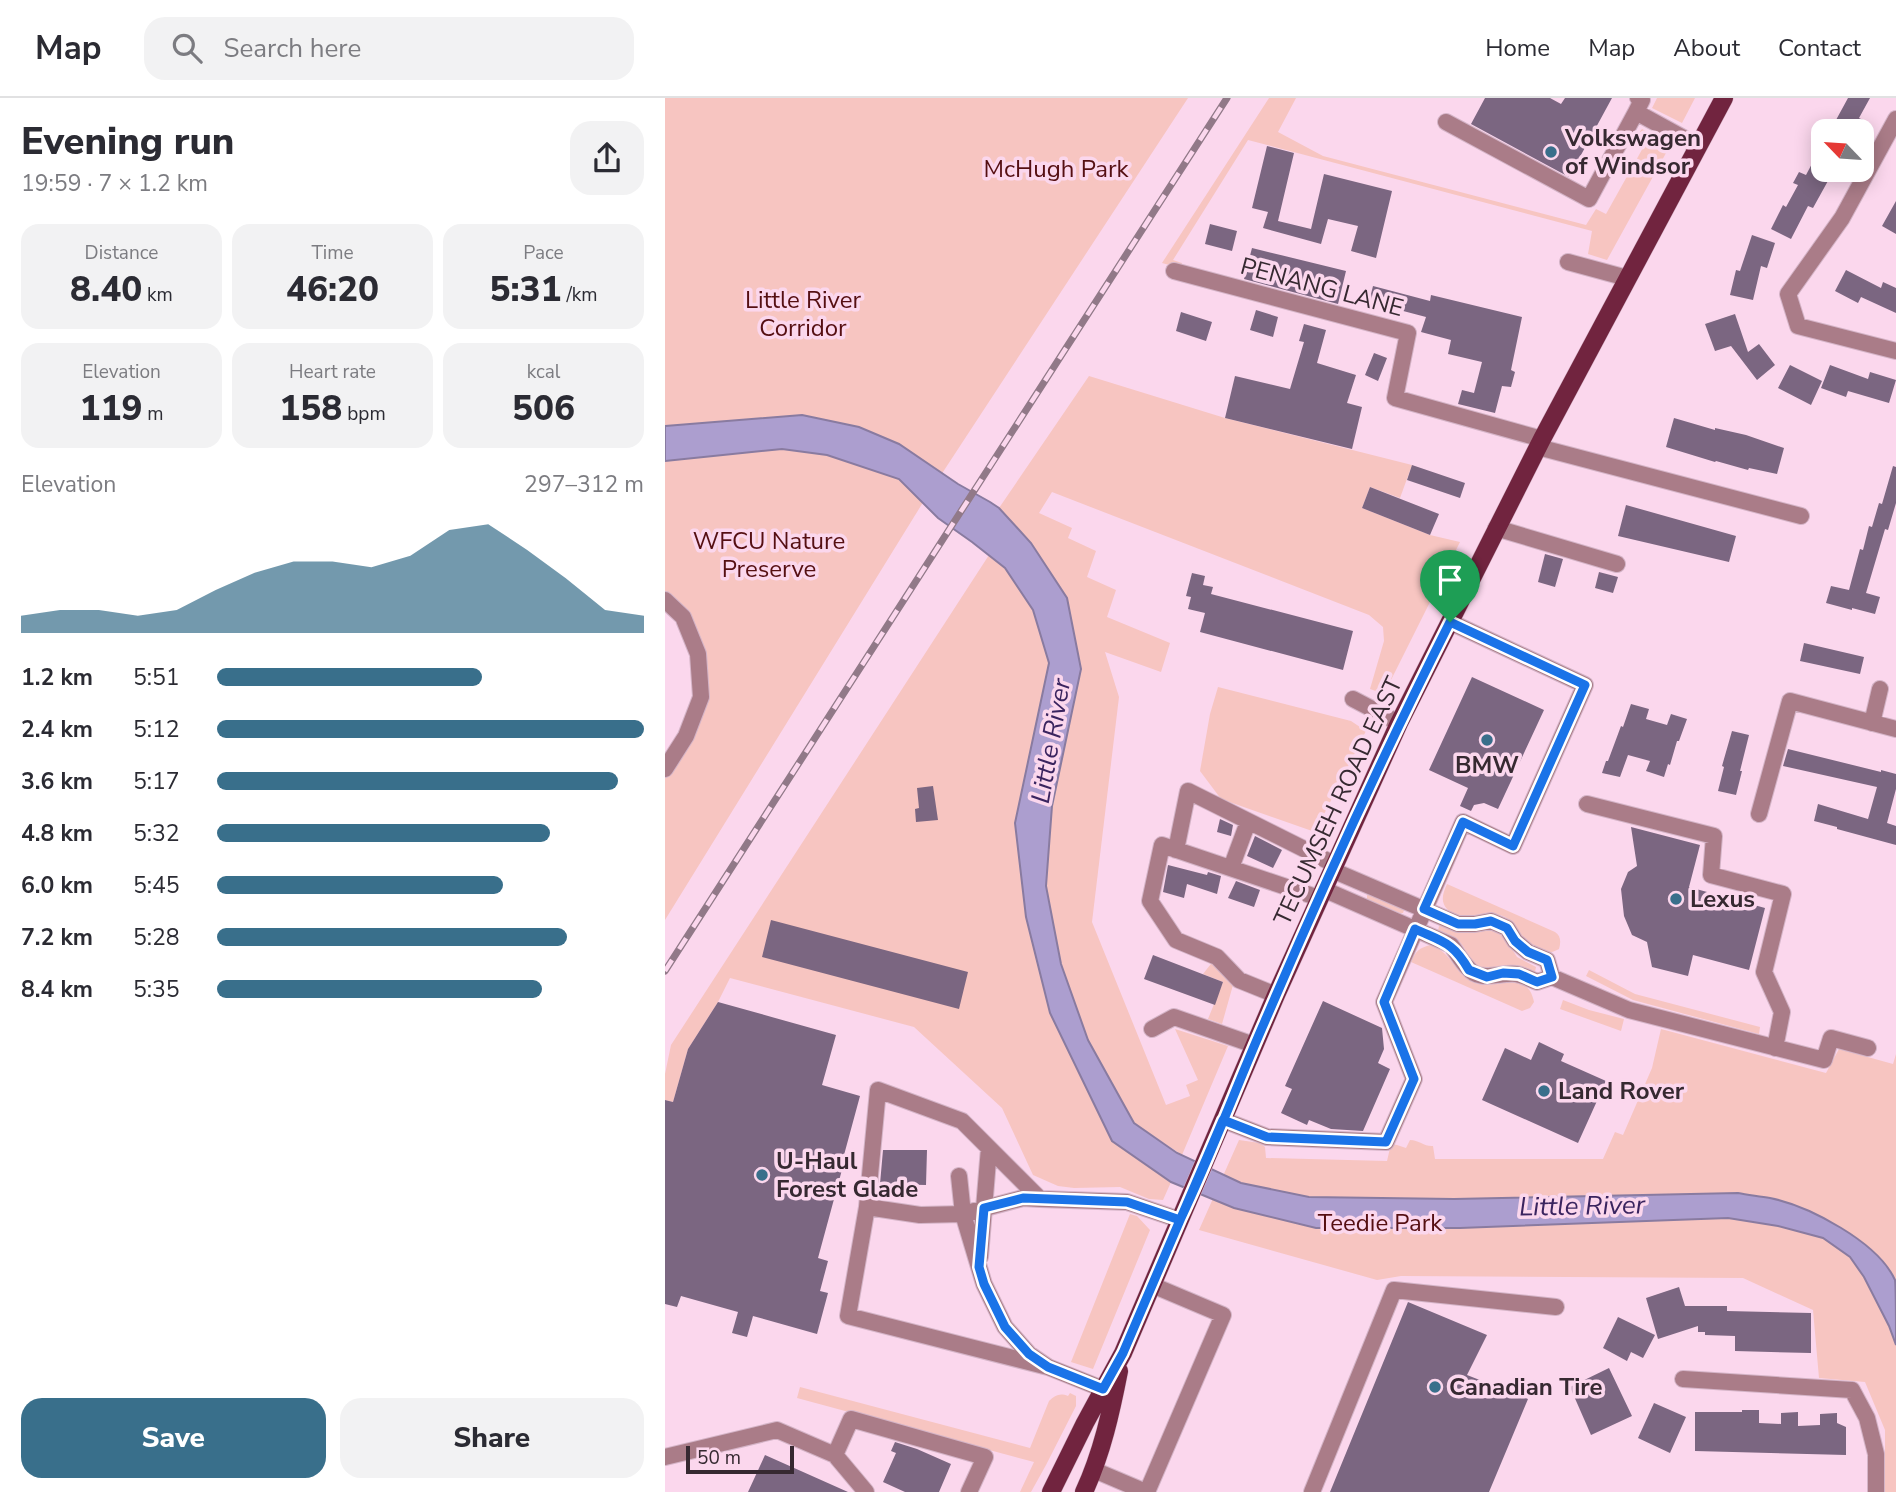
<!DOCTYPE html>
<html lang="en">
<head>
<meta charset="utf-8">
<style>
	:root { --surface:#fff; --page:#f2f2f3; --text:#2b2b33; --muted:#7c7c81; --line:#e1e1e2; --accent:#396f8b }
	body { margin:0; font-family:"Nunito Sans",sans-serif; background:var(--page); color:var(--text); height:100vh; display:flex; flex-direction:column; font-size:26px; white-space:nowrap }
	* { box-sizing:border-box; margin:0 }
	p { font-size:23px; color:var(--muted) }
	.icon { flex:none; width:38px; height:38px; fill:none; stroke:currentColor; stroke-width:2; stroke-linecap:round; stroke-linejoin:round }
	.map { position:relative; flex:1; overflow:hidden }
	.details { display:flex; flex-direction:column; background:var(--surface); width:665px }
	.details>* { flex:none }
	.needle { width:46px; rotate:295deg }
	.buttons { position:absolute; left:1146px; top:21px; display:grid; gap:14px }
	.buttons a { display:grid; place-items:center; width:63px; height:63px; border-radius:14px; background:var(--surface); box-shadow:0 4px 18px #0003; font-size:35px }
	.scale { position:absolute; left:21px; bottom:18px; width:108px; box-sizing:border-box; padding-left:7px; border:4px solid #362931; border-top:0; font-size:19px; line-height:24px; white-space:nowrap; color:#362931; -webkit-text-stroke:5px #fbd7ed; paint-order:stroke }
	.pin { position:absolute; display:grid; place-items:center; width:60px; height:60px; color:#fff; margin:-72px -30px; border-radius:50% 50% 50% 0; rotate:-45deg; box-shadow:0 0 7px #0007 }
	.pin .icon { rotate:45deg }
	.round { display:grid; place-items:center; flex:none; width:74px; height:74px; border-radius:21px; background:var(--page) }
	.overview { display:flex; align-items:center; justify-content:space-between; height:119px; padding:0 21px }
	h1 { font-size:38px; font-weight:800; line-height:52px }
	.figures { display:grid; grid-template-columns:repeat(3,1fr); gap:10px; height:119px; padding:7px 21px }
	.figures div { display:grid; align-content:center; border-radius:18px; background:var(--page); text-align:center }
	.figures b { font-size:35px; font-weight:800 }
	.figures small { font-size:19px; font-weight:400 }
	.figures p { font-size:19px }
	.chart { height:196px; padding:14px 21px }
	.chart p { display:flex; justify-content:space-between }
	.chart svg { width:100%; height:126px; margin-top:7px; fill:var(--accent); opacity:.7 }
	.button { display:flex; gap:14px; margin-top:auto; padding:14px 21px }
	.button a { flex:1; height:80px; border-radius:21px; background:var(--accent); color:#fff; font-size:28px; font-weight:800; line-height:80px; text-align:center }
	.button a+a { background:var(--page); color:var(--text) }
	ul { padding:0 21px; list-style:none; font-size:23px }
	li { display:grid; grid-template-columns:112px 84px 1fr; align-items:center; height:52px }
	li i { height:18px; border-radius:9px; background:var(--accent) }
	header { display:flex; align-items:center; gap:42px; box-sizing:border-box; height:98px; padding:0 35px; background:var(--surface); border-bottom:2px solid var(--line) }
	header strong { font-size:33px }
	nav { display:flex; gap:38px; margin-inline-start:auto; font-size:24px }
	.search { width:490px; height:63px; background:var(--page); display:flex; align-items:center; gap:18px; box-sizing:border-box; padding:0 24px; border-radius:21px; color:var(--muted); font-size:26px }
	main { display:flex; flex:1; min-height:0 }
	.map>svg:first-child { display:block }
</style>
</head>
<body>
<header>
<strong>Map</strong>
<div class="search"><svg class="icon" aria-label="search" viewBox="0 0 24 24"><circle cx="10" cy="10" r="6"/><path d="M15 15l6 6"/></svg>Search here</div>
<nav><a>Home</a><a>Map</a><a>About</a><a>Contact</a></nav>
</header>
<main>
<section class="details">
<div class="overview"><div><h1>Evening run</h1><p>19:59 · 7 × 1.2 km</p></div><a class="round"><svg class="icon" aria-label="share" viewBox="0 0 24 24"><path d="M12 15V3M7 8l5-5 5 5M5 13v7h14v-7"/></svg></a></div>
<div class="figures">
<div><p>Distance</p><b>8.40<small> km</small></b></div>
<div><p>Time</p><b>46:20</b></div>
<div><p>Pace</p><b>5:31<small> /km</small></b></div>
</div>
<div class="figures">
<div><p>Elevation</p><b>119<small> m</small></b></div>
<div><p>Heart rate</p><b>158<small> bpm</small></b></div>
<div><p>kcal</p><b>506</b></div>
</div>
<div class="chart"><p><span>Elevation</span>297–312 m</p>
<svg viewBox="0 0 160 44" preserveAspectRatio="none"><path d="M0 44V38L10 36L20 36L30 38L40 36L50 29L60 23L70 19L80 19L90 21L100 17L110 8L120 6L130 15L140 25L150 36L160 38V44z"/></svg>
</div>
<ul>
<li><b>1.2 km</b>5:51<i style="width:62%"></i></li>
<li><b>2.4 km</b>5:12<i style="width:100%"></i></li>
<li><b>3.6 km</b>5:17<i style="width:94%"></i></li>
<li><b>4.8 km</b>5:32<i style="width:78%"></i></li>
<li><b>6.0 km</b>5:45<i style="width:67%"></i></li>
<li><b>7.2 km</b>5:28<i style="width:82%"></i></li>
<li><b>8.4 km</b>5:35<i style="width:76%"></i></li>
</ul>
<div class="button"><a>Save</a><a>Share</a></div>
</section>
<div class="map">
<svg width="1231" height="1394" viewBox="0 0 1231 1394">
	<rect width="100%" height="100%" fill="#fbd7ed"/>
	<path fill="#f7c5c1" d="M0,0H523L257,406L0,822V671L36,599L33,556L0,502Z
		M604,0H631L613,34L658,58L921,127L931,111L941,116L979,48L969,41L977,31L1006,46L942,162L923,156L927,133L583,42L508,162L517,165L515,170L497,165Z
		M992,0H1030L1017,25L987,10Z
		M424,278L560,320L747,367L735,400L705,389L697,410L765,437L795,444L719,596L705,591L719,543L718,529L704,517L387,394L374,415L407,430L403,440L431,453L422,479L451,492L442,519L505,545L496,574L440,554L454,599L427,824L501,1007L525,998L521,987L533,982L510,931L563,948L517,1057L469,1025L423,942L396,866L381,788L387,708L416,571L334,410Z
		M324,457L340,470L368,512L384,565L350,725L361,819L385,915L447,1043L506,1084L498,1102L484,1101L455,1089L409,1090L393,1088L368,1077L337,1010L249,929L65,880L53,904L23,951L8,1004L0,1002V976L6,947Z
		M553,589L686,623L701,633L650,734L556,701L535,673L545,616Z
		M782,786L890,834C896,838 896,844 894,851C882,858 870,854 860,844C852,836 851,825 840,819C822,810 797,826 782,811C775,803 778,795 782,786Z
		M704,796L737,810L739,812L738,815H735L702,801V797Z
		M776,827L799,835L829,831L838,837L852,859L871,869L870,874C861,872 852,866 842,867C833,867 825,874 815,869C804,864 802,851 794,843C788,838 780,836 773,833L774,828Z
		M765,847C788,854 789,877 810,885C831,893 862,869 869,904L865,910L857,913L746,864C751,853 754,850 765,847Z
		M549,862L568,887L557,926L543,921L558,884L538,876Z
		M924,872L970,896L1095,929L1094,936L968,902L921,878Z
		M898,902L924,912L959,921L956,933L895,911Z
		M996,931L1161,975L1174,951L1228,966L1231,956V1394H1220V1332L1200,1284L1154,1280L1148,1212L1078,1180L736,1178L712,1182L534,1132L574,1042L595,1045L600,1049L601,1060L722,1063L726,1046L732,1047L741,1050L745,1042C754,1042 760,1049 768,1048L770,1061H938L950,1034L958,1037L987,970Z
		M465,1116L472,1118L485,1132L428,1271L406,1264Z
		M135,1289L365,1350L384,1303C390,1297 395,1295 403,1298L405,1295L411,1298V1308L381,1367L366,1394H355L369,1364L132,1300Z"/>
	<path fill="#ac9ecf" stroke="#897ba0" stroke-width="2" d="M137,317L194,329L234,346L293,386L325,404L334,410L366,445L402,500L416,571L387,708L381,788L396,866L423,942L469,1025L512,1055L576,1085L644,1099L789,1101L1073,1095C1083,1097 1094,1098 1105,1100C1144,1108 1213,1144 1230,1182C1231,1190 1231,1235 1231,1247L1224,1228L1199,1179L1185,1159L1158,1140L1113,1128L1063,1120L795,1130H651L569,1110L506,1084L447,1043L385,915L361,819L350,725L384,565L368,512L340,470L307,444L273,420L234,381L162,357L117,351L0,363V328Z"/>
	<path fill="#7b6681" d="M820,0H885L896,6L900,0H947L904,79L806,26Z
		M1183,0H1205L1194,20L1198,22L1192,33H1165Z
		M1158,45V72H1169L1148,110L1143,108L1126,141L1106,131L1118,107L1121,109L1133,87L1128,85L1134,74L1141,77Z
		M602,48L629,55L613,123L646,131L659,76L727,93L711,160L686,153L693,128L663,121L656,146L598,130L603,114L587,110Z
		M1231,103V136L1217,128Z
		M545,126L572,133L567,153L540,146Z
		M1087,137L1110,145L1102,170L1096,168L1088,202L1065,197L1071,172L1075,173Z
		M587,150L681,173L673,206L579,181Z
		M1181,172L1216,190L1218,184L1231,190V215L1196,199L1193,205L1170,193Z
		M708,188L765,203L766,197L857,219L846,272L850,274L846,289L837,288L830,315L793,306L797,292L809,295L817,264L783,256L786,242L756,234L761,219L704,204Z
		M591,212L613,219L608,239L585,232Z
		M516,214L547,224L541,243L511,233Z
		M1070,216L1083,254L1094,246L1110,267L1092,282L1066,248L1050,253L1040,226Z
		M639,226L661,232L652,265L691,277L682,305L697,309L687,351L560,320L570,278L625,291L639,244L634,243Z
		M709,255L722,260L713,283L700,277Z
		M1125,267L1157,283L1146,307L1113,290Z
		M1165,267L1203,281L1205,274L1231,282L1224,305L1183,293L1181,299L1156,290Z
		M1009,320L1050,332V330L1081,337L1119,350L1112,376L1084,370L1083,372L1051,363L1050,364L1001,349Z
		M747,367L800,385L795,400L742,382Z
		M1228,368L1231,369V405L1223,432L1220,431L1201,495L1215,499L1210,516L1187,510V512L1161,505L1166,488L1184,492L1195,451L1198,452L1204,428L1207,429L1214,405L1217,406Z
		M705,389L774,416L765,437L697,410Z
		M961,407L1071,438L1064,464L953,438Z
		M880,456L898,461L890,489L873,484Z
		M934,474L953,479L948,495L930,490Z
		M527,475L540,478L538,487L548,489L546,496L688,533L678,572L535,534L540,515L523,511L526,499L521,498Z
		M1139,545L1199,559L1195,576L1135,563Z
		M807,579L879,612L833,711L819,705L809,707L806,713L795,708L803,690L764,672Z
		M966,606L984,611L981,621L1002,627L1006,616L1022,621L1014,643H1012L1005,667L1003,666L999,679L981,673L985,663L963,657L955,679L937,675L941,663H943L956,628L958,629Z
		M1067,633L1084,637L1075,673H1077L1071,697L1053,693L1059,669L1057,668Z
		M1123,651L1216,674V672L1231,676V691L1222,725L1231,728V747L1172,731V729L1149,723L1153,706L1203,721L1212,689L1118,668Z
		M268,688L273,722L251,724L250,711L254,710L252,690Z
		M555,721L568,727L566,738L552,734Z
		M966,729L1035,747L1024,789L1100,810L1084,872L1028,857L1023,878L987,869L982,844L967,837L959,818L956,791L963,774L972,768Z
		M590,738L617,752L608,770L582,758Z
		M503,767L542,777L543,774L556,778L552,796L522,786L519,800L498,794Z
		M571,783L595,792L589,809L563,800Z
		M106,822L303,874L294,911L97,859Z
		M488,857L558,884L550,907L479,881Z
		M658,903L717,930L719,951L713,965L725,971L698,1033L666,1031L644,1022L642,1027L616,1015L627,991L620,988Z
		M53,904L171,937L157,987L195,998L179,1057H181L153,1160L163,1163L155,1193L163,1195L152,1236L88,1218L82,1239L67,1235L73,1214L16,1198L12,1209L0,1206V1002L8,1004L23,951Z
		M874,944L899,956L896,963L941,983L913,1045L817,1002L840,950L866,962Z
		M218,1052H262L261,1087L215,1086Z
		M1014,1189L1020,1208H1062V1213L1146,1215V1255L1070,1253V1238L1040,1237V1234H1033V1228L993,1241L981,1200Z
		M743,1204L822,1237L802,1277L863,1301L824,1394H665Z
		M953,1219L990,1237L978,1260L966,1254L962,1263L938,1250Z
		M944,1270L967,1318L926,1337L905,1289Z
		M989,1305L1021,1319L1005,1355L973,1340Z
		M1077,1312H1094V1325L1116,1326V1315L1133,1314V1328L1155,1327V1316L1172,1315V1325L1181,1329V1357L1030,1353V1314H1077Z
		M230,1344L252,1351L286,1366L274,1394H240L218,1384L231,1355L226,1353Z
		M100,1357L183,1394H83Z"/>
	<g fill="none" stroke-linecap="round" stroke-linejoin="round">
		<g stroke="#d4b4c7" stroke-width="18">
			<path id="minor" d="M971,14L977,2L973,0
				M1231,21L1177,120L1123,196L1133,228L1231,253
				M781,24L924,101L971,14L1033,48
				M903,164L962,180
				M509,173L743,235L730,300L877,341
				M873,349L1136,418
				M831,430L952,466
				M0,502L18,519L33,556L36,599L21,638L0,671
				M688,601L734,625
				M1207,625L1215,591
				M922,706L1049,738L1046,777L1118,796L1099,874L1117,914L1110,950
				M1094,716L1125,603L1231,631
				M511,752L523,693L669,766
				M566,770L583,724
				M667,772L793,826H810L826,823L842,830L850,843L863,854L882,862L887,879
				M658,791L786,847C792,855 797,864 803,870C815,885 835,874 851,876C858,877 865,881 872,884L887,879L964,912L1159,962L1166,940L1203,950
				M611,897L574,882L552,859L511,842L485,803L497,747L654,800
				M487,931L509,919L589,947
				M558,1022L602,1039L721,1044L749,981L719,904L798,724L848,748L920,587L785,524
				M294,1078L298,1116L319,1186L340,1229L364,1256L383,1269L438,1291
				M202,1109L213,992L297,1023L375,1101
				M315,1159L324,1050
				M383,1269L183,1218L202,1109L255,1117L298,1116L358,1100L375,1101L462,1104L515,1122
				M1018,1281L1187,1292L1202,1320L1211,1356V1394
				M170,1357L186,1321L320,1359L304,1394
				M0,1359L112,1332L170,1357L201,1394
				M429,1372L481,1394
				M482,1394L558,1217L487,1187
				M647,1394L729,1192L891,1209"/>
		</g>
		<g stroke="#d4b4c7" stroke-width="19">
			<path id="major" d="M386,1394L420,1325L458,1255L611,897L734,625L877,341L1059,0
				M419,1394C437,1355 446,1314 454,1273"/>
		</g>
		<use href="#minor" stroke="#aa7c88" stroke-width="16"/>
		<use href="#major" stroke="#71243f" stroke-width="18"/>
		<g stroke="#917988" stroke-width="7">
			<path id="rail" d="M0,873L562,0"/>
		</g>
		<use href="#rail" stroke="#fbd7ed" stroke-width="4.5" stroke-dasharray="13" stroke-linecap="butt"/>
	</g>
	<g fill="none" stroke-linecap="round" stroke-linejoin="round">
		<g stroke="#fff" stroke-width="14">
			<path id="route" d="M785,524C719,655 658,788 600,923C571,989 546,1057 515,1122L462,1104L358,1100L319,1110L314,1169L319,1186L340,1229L364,1256L383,1269L438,1291L458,1255L558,1022L602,1039L721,1044L749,981L719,904L750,831C778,844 788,844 804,872L822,879L838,875L854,876L872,884L887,879L882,862L863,854L850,843L842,830L826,823L810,826H793L759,811L798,724L848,748L920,587L785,524"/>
		</g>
		<use href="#route" stroke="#1a73e8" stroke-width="9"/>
	</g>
	<g fill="#396f8b" stroke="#fbd7ed" stroke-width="2.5">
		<circle cx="886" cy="54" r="7"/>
		<circle cx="822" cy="642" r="7"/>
		<circle cx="1011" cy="801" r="7"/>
		<circle cx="879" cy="993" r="7"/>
		<circle cx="97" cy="1077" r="7"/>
		<circle cx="770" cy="1289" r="7"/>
	</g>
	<g text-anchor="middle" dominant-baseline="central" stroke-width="7" stroke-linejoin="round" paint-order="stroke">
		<g font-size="24" font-weight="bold" fill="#362931" stroke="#fbd7ed" text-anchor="start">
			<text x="900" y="40">Volkswagen<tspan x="900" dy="28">of Windsor</tspan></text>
			<text x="822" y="667" text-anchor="middle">BMW</text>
			<text x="1025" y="801">Lexus</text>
			<text x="893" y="993">Land Rover</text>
			<text x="111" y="1063">U-Haul<tspan x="111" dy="28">Forest Glade</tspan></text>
			<text x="784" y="1289">Canadian Tire</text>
		</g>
		<g font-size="24" fill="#550f12" stroke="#fbd7ed">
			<text x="391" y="71">McHugh Park</text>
			<text x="138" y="202">Little River<tspan x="138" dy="28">Corridor</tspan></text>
			<text x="104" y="443">WFCU Nature<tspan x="104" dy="28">Preserve</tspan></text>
			<text x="715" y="1125">Teedie Park</text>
		</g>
		<g font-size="24" fill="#362931" stroke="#fbd7ed">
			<text transform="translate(657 189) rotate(15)">PENANG LANE</text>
			<text transform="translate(673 703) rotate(-65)">TECUMSEH ROAD EAST</text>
		</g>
		<g font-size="26" font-style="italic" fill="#3a245f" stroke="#fbd7ed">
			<text transform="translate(386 643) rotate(-80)">Little River</text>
			<text transform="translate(917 1108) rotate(-1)">Little River</text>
		</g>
	</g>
</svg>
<div class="buttons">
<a><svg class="needle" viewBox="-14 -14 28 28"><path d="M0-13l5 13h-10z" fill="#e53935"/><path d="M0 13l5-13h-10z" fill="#7c7c81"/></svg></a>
</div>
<div class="scale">50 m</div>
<div class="pin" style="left:785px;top:524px;background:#1e9e55"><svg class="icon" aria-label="arrive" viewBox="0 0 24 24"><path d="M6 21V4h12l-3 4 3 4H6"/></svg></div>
</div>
</main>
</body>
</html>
